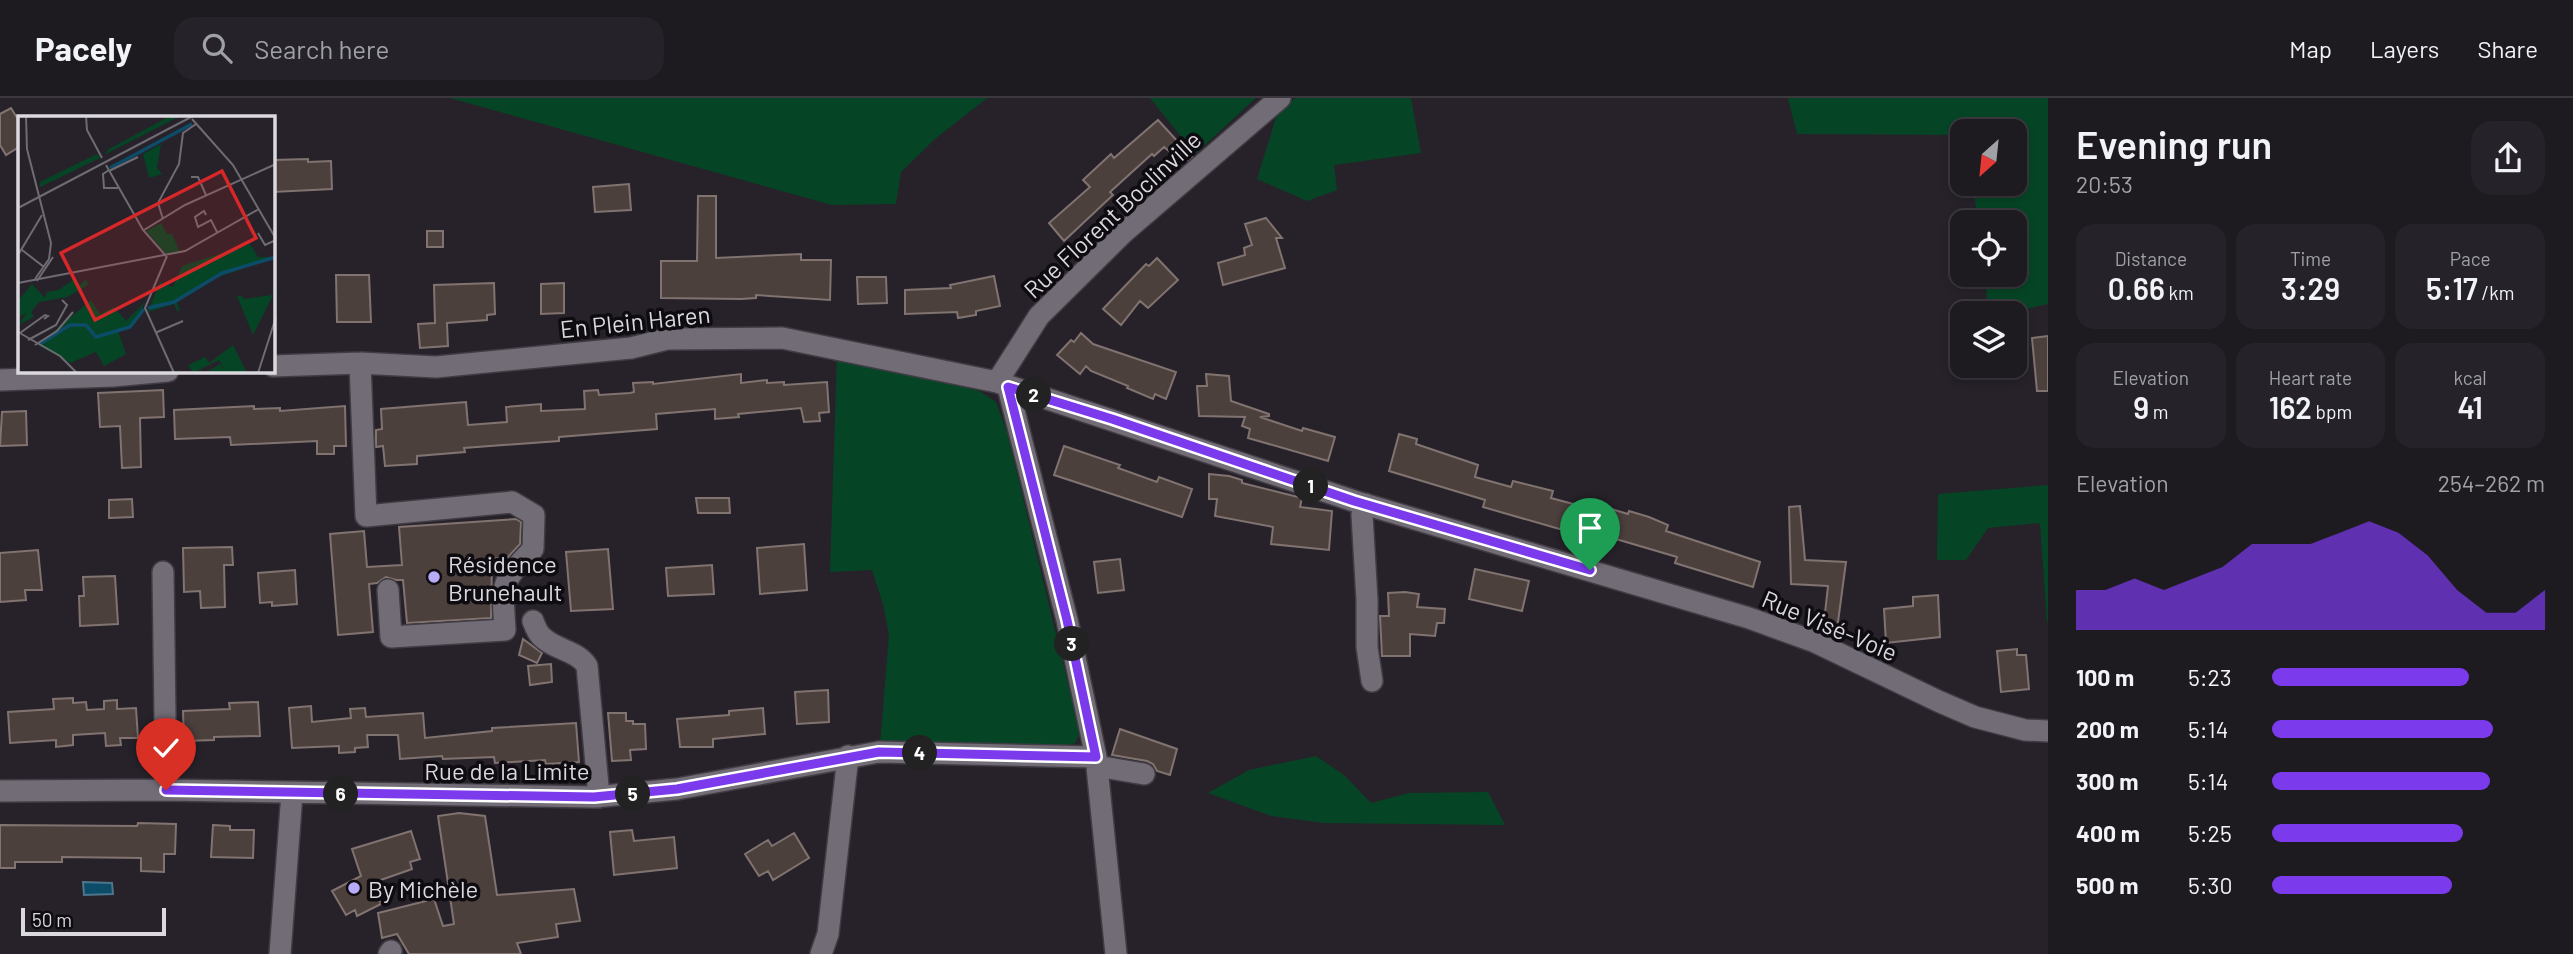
<!DOCTYPE html>
<html lang="en">
<head>
<meta charset="utf-8">
<style>
	:root { --surface:#1d1a20; --page:#252329; --text:#f1f3f6; --muted:#a0a1a5; --line:#3b383e; --accent:#7c3aed }
	body { margin:0; font-family:Barlow,sans-serif; background:var(--page); color:var(--text); height:100vh; display:flex; flex-direction:column; font-size:26px; white-space:nowrap }
	* { box-sizing:border-box; margin:0 }
	p { font-size:23px; color:var(--muted) }
	.icon { flex:none; width:38px; height:38px; fill:none; stroke:currentColor; stroke-width:2; stroke-linecap:round; stroke-linejoin:round }
	.map { position:relative; flex:1; overflow:hidden }
	.details { display:flex; flex-direction:column; background:var(--surface); width:525px }
	.details>* { flex:none }
	.needle { width:46px; rotate:207deg }
	.buttons { position:absolute; left:1950px; top:21px; display:grid; gap:14px }
	.buttons a { display:grid; place-items:center; width:77px; height:77px; border-radius:14px; background:var(--surface); box-shadow:0 4px 10px #0003,0 0 0 2px var(--line); font-size:35px }
	.scale { position:absolute; left:21px; bottom:18px; width:145px; box-sizing:border-box; padding-left:7px; border:4px solid #dbd8de; border-top:0; font-size:19px; line-height:24px; white-space:nowrap; color:#dbd8de; -webkit-text-stroke:5px #0e0c10; paint-order:stroke }
	.pin { position:absolute; display:grid; place-items:center; width:60px; height:60px; color:#fff; margin:-72px -30px; border-radius:50% 50% 50% 0; rotate:-45deg; box-shadow:0 0 7px #0007 }
	.pin .icon { rotate:45deg }
	.km { position:absolute; width:35px; height:35px; margin:-18px; border-radius:50%; background:#222; color:#fff; font-size:19px; line-height:35px; text-align:center }
	.round { display:grid; place-items:center; flex:none; width:74px; height:74px; border-radius:21px; background:var(--page) }
	.overview { display:flex; align-items:center; justify-content:space-between; height:119px; padding:0 28px }
	h1 { font-size:38px; font-weight:600; line-height:52px }
	.metrics { display:grid; grid-template-columns:repeat(3,1fr); gap:10px; height:119px; padding:7px 28px }
	.metrics div { display:grid; align-content:center; border-radius:18px; background:var(--page); text-align:center }
	.metrics b { font-size:30px; font-weight:600 }
	.metrics small { font-size:19px; font-weight:400 }
	.metrics p { font-size:19px }
	.chart { height:196px; padding:14px 28px }
	.chart p { display:flex; justify-content:space-between }
	.chart svg { width:100%; height:126px; margin-top:7px; fill:var(--accent); opacity:.7 }
	ul { padding:0 28px; list-style:none; font-size:23px }
	li { display:grid; grid-template-columns:112px 84px 1fr; align-items:center; height:52px }
	li i { height:18px; border-radius:9px; background:var(--accent) }
	header { display:flex; align-items:center; gap:42px; box-sizing:border-box; height:98px; padding:0 35px; background:var(--surface); border-bottom:2px solid var(--line) }
	header strong { font-size:33px }
	nav { display:flex; gap:38px; margin-inline-start:auto; font-size:24px }
	.search { width:490px; height:63px; background:var(--page); display:flex; align-items:center; gap:18px; box-sizing:border-box; padding:0 24px; border-radius:21px; color:var(--muted); font-size:26px }
	main { display:flex; flex:1; min-height:0 }
	.map>svg:first-child { display:block }
</style>
</head>
<body>
<header>
<strong>Pacely</strong>
<div class="search"><svg class="icon" aria-label="search" viewBox="0 0 24 24"><circle cx="10" cy="10" r="6"/><path d="M15 15l6 6"/></svg>Search here</div>
<nav><a>Map</a><a>Layers</a><a>Share</a></nav>
</header>
<main>
<div class="map">
<svg width="2048" height="856" viewBox="0 0 2048 856">
	<rect width="100%" height="100%" fill="#27222a"/>
	<path fill="#054525" d="M450,0H987L935,41L901,74L896,106L832,107Z
		M1150,0H1256L1195,56Z
		M1296,0H1411L1421,55L1334,67L1337,92L1307,103L1257,81L1279,10Z
		M1788,0H2048V206L2008,215H1987L1986,177H2014V124H1978L1973,86H2014V33H1962V37L1797,36Z
		M837,256L979,293L996,304L1007,334L1080,635L1075,645L1058,651L880,647L889,537L883,506L872,472L830,474Z
		M2048,387V525H2047L2040,425L1988,430L1966,462H1937L1938,396Z
		M1316,658L1344,677L1371,705L1409,695L1488,694L1505,727L1324,725L1271,718L1208,695L1249,672Z"/>
	<path fill="#0d4c69" stroke="#4b768c" stroke-width="2" d="M83,784L112,785L113,796L84,797Z"/>
	<path fill="#4c403d" stroke="#807370" stroke-width="2" d="M11,10L19,23V49L6,57L0,47V16Z
		M1158,22L1192,59L1184,65L1164,49L1154,58L1152,56L1110,94L1113,97L1064,143L1049,125L1090,89L1083,82L1111,56L1114,60Z
		M308,61V64L331,63L332,91L273,94V62Z
		M629,86L631,112L595,114L593,89Z
		M698,98H716V160L801,156V162H831L830,202L756,197V200L741,201L661,200V163H697Z
		M1266,120L1282,140H1276L1285,170L1223,187L1218,165L1245,157L1244,150L1252,147L1245,126Z
		M427,133H443V149H427Z
		M1157,160L1178,182L1148,210L1140,203L1121,227L1103,211L1146,166L1149,168Z
		M336,177H369L371,224H337Z
		M994,178L1000,208L976,213V217L958,220L957,214L905,216V192L951,190L950,187Z
		M857,179H886L887,205L858,206Z
		M494,185L495,216L487,217V222L447,225L448,248L420,250L418,226L435,225L434,187Z
		M564,185V215L541,216V186Z
		M1081,235L1093,246L1176,274L1166,301L1155,296L1153,301L1127,290L1128,288L1091,273L1086,268L1080,276L1057,257L1071,242L1074,244Z
		M2048,238V293H2037L2032,240Z
		M741,276V285L767,282V285L784,284V287L827,284L829,314L819,315L820,323L804,324L801,310L738,316L739,319L715,321V311L656,316L657,331L559,339V343L464,350L465,354L417,358V366L385,368L383,348L376,349V332L382,331L381,311L466,304L468,327L507,324L506,309L541,306V313L585,311L584,293L598,292L599,297L630,295L634,294L633,285L653,284V286Z
		M1206,276L1229,278L1231,303L1269,316V318L1260,319L1302,333L1303,330L1335,339L1328,363L1248,340L1250,331L1242,328L1245,319L1199,318L1197,288H1207Z
		M163,292L164,319L140,320L141,369L122,370L120,328L100,329L98,295Z
		M254,308V311L280,310V313L345,308L346,348H334V356H317V343L231,347L230,339L175,341L174,312Z
		M26,313L27,347L0,348L2,314Z
		M1399,336L1417,341L1416,346L1478,367L1475,379L1511,389L1513,383L1553,393L1551,400L1588,410L1589,407L1607,413L1608,410L1628,416L1629,413L1649,419L1668,427L1666,433L1760,464L1753,489L1675,465L1677,459L1565,426L1563,432L1483,409L1485,402L1389,373Z
		M1064,348L1120,367L1118,370L1157,384L1159,379L1192,391L1182,419L1054,377Z
		M1209,376L1229,378L1242,382V385L1302,400L1300,409L1332,413L1329,452L1271,446L1273,429L1215,418L1217,401H1209Z
		M696,400H729L730,415H698Z
		M132,401L133,419L109,420V402Z
		M1800,408L1805,462L1846,464L1836,539L1823,533L1828,488L1791,486L1789,409Z
		M516,421L521,424L520,446L508,459L492,461L491,520L407,525L403,482H396L386,479L377,485L369,486L373,534L338,537L330,436L364,433L367,469L402,467L399,429Z
		M804,446L807,492L760,496L757,450Z
		M232,449L233,467H224L225,509L201,510L200,493L184,494L183,450Z
		M608,451L613,511L571,513L566,454Z
		M38,452L42,492H25L26,502L0,504V455Z
		M1120,461L1124,492L1098,495L1094,464Z
		M712,467L714,496L668,498L666,470Z
		M1475,471L1529,483L1522,513L1469,501Z
		M295,472L297,506L272,508V504L260,505L258,475Z
		M115,478L118,526L80,528L79,498H84L83,479Z
		M1405,494L1419,496L1417,509L1445,511L1444,525H1437L1435,538L1410,536V558H1382L1380,518H1389L1388,495Z
		M1938,497L1940,539L1886,545L1884,511L1913,508V499Z
		M523,541L542,555L537,565L519,557Z
		M2017,551V557H2026L2029,591L2001,594L1997,553Z
		M551,566L552,584L530,587L528,568Z
		M828,592L829,624L797,626L795,594Z
		M73,600V605L86,604L87,612L104,611V603L117,602V611L136,610L138,640H120L121,647L106,648L105,635L73,637V647L56,649V642L10,645L8,614L54,611L53,601Z
		M258,604L260,638L214,639V642L184,643L183,613L230,611L229,605Z
		M311,608L312,624L351,620L350,611L365,610L366,619L423,615L425,640L492,633V630L576,625L579,664L546,666L545,662L495,665L494,659L443,661L442,658L400,661L398,637H367L368,649L355,650V654L339,655V648L292,650L289,610Z
		M763,610L765,636L713,641V649H680L677,621L729,617V613Z
		M608,615H626V623H633V626H645L646,651L630,652L631,662L612,663Z
		M1120,631L1177,651L1170,677L1157,673L1153,666L1147,663L1112,657Z
		M459,715L485,718L497,797L574,791L580,823L556,826L558,839L517,845L521,856H409L397,836L382,840L378,815L434,801L443,828L454,826L438,718Z
		M138,725L176,726L175,756H164V774L141,773V760L62,759V764H15V770H0V727L137,728Z
		M213,727L230,728V732H254L253,760L211,759Z
		M632,732L634,743L674,739L677,770L614,777L610,734Z
		M411,733L420,761L410,764L412,771L372,785L381,806L357,818L355,812L346,817L332,793L361,778L352,751Z
		M794,735L809,760L773,782L768,773L759,778L745,756L768,742L772,748Z"/>
	<g fill="none" stroke-linecap="round" stroke-linejoin="round">
		<g stroke="#413c44" stroke-width="24">
			<path id="minor" d="M360,265L366,418L512,404L534,417L533,451C500,486 502,484 505,532L391,539L388,492
				M273,268L360,265L436,269L631,250L667,241L782,240L997,284L1354,403L1749,520L1815,544L1938,603L1975,619L2025,632L2048,633
				M0,282L113,278L168,273
				M997,284L1039,218L1123,135L1280,0
				M1008,289L1067,522L1096,659L1116,856
				M1365,406L1362,417L1367,502V549L1372,583
				M163,474L166,692
				M533,523C535,528 537,534 541,538C554,552 577,552 587,568L599,699
				M1097,668L1144,676
				M0,693L166,692L594,699L677,691L879,654L1096,659
				M280,856L292,695
				M389,856L391,853
				M821,856L828,836L848,658"/>
		</g>
		<use href="#minor" stroke="#726c77" stroke-width="21"/>
	</g>
	<g fill="none" stroke-linecap="round" stroke-linejoin="round">
		<g stroke="#fff" stroke-width="14">
			<path id="route" d="M166,692L594,699L677,691L879,654L1096,659L1067,522L1008,289L1112,321L1354,403L1590,472"/>
		</g>
		<use href="#route" stroke="#7c3aed" stroke-width="9"/>
	</g>
	<g fill="#b8abf7" stroke="#0e0c10" stroke-width="2.5">
		<circle cx="434" cy="479" r="7"/>
		<circle cx="354" cy="790" r="7"/>
	</g>
	<g text-anchor="middle" dominant-baseline="central" stroke-width="7" stroke-linejoin="round" paint-order="stroke">
		<g font-size="24" fill="#dbd8de" stroke="#0e0c10">
			<text transform="translate(1112 116) rotate(-43)">Rue Florent Boclinville</text>
			<text transform="translate(635 223) rotate(-6)">En Plein Haren</text>
			<text transform="translate(1830 527) rotate(23)">Rue Visé-Voie</text>
			<text x="507" y="672">Rue de la Limite</text>
		</g>
		<g font-size="24" fill="#dbd8de" stroke="#0e0c10" text-anchor="start">
			<text x="448" y="465">Résidence<tspan x="448" dy="28">Brunehault</tspan></text>
			<text x="368" y="790">By Michèle</text>
		</g>
	</g>
	<g transform="translate(18 18)">
		<rect width="257" height="257" fill="#27222a"/>
		<path d="M152,0H162L86,39L91,33ZM143,28L139,52L144,58L131,62L125,38ZM79,38L82,42L22,71V66ZM143,107L149,118H154L162,136L148,138L128,115ZM232,128L240,141H257L186,166L158,185L162,194L159,195L156,188L130,196L142,166L155,171L164,150ZM56,163L61,170L68,163L70,169L49,181L21,186L13,196L16,201L0,209L9,197L0,201V185L14,168L27,182L29,176L41,174ZM223,179L226,183L255,179L235,219L219,180ZM73,184L82,198L96,191L108,205L127,186L116,207L100,215L108,238L86,250L78,236L52,247L20,229ZM215,229L229,257H187L202,248L207,254L201,244L175,257L170,249L187,241L191,247Z" fill="#054525"/>
		<path fill="none" stroke="#0d4c69" stroke-width="3.5" d="M92,52L174,8M130,192L156,186L204,157L258,141M22,228L52,209H68L78,221L112,211L126,193"/>
		<path fill="none" stroke="#6f6b72" stroke-width="2" d="M8,0L9,33L33,127L31,143L17,163M68,0L69,14L84,42M174,3L215,49L258,123M88,49L125,114L148,140M91,54L85,58L86,72H100M91,55L120,41M173,61H180L188,79M0,92L175,0M188,99L186,95L177,101L180,111L193,104L199,116M145,103L140,87L161,48L165,17L178,8M126,114L167,89L258,48M240,117L247,129L258,124M4,134L26,151M0,139L24,99M149,140L127,192L156,257M19,165L35,141M0,167L167,135L241,93M0,216L42,240L59,257M2,217L27,199L30,200L26,203M137,217L165,205M10,224L38,209L49,189L44,184M17,229L39,215L55,196M240,257L258,201"/>
		<path fill="#d62828" fill-opacity="0.15" stroke="#d62828" stroke-width="3.5" d="M204,55L238,122L77,204L43,137Z"/>
		<rect width="257" height="257" fill="none" stroke="#dbd8de" stroke-width="3.5"/>
	</g>
</svg>
<div class="buttons">
<a><svg class="needle" viewBox="-14 -14 28 28"><path d="M0-13l5 13h-10z" fill="#e53935"/><path d="M0 13l5-13h-10z" fill="#a0a1a5"/></svg></a>
<a><svg class="icon" aria-label="locate" viewBox="0 0 24 24"><circle cx="12" cy="12" r="6"/><path d="M12 2v4M12 18v4M2 12h4M18 12h4"/></svg></a>
<a><svg class="icon" aria-label="layers" viewBox="0 0 24 24"><path d="M12 4l9 5-9 5-9-5zM3 14l9 5 9-5"/></svg></a>
</div>
<div class="scale">50 m</div>
<div class="pin" style="left:1590px;top:472px;background:#1e9e55"><svg class="icon" aria-label="arrive" viewBox="0 0 24 24"><path d="M6 21V4h12l-3 4 3 4H6"/></svg></div>
<div class="pin" style="left:166px;top:692px;background:#d93025"><svg class="icon" aria-label="check" viewBox="0 0 24 24"><path d="M5 12l5 5 9-10"/></svg></div>
<b class="km" style="left:1311px;top:388px">1</b>
<b class="km" style="left:1034px;top:297px">2</b>
<b class="km" style="left:1072px;top:546px">3</b>
<b class="km" style="left:920px;top:655px">4</b>
<b class="km" style="left:633px;top:696px">5</b>
<b class="km" style="left:341px;top:696px">6</b>
</div>
<section class="details">
<div class="overview"><div><h1>Evening run</h1><p>20:53</p></div><a class="round"><svg class="icon" aria-label="share" viewBox="0 0 24 24"><path d="M12 15V3M7 8l5-5 5 5M5 13v7h14v-7"/></svg></a></div>
<div class="metrics">
<div><p>Distance</p><b>0.66<small> km</small></b></div>
<div><p>Time</p><b>3:29</b></div>
<div><p>Pace</p><b>5:17<small> /km</small></b></div>
</div>
<div class="metrics">
<div><p>Elevation</p><b>9<small> m</small></b></div>
<div><p>Heart rate</p><b>162<small> bpm</small></b></div>
<div><p>kcal</p><b>41</b></div>
</div>
<div class="chart"><p><span>Elevation</span>254–262 m</p>
<svg viewBox="0 0 160 44" preserveAspectRatio="none"><path d="M0 44V30L10 30L20 26L30 30L40 26L50 22L60 14L70 14L80 14L90 10L100 6L110 10L120 18L130 30L140 38L150 38L160 30V44z"/></svg>
</div>
<ul>
<li><b>100 m</b>5:23<i style="width:72%"></i></li>
<li><b>200 m</b>5:14<i style="width:81%"></i></li>
<li><b>300 m</b>5:14<i style="width:80%"></i></li>
<li><b>400 m</b>5:25<i style="width:70%"></i></li>
<li><b>500 m</b>5:30<i style="width:66%"></i></li>
</ul>
</section>
</main>
</body>
</html>
